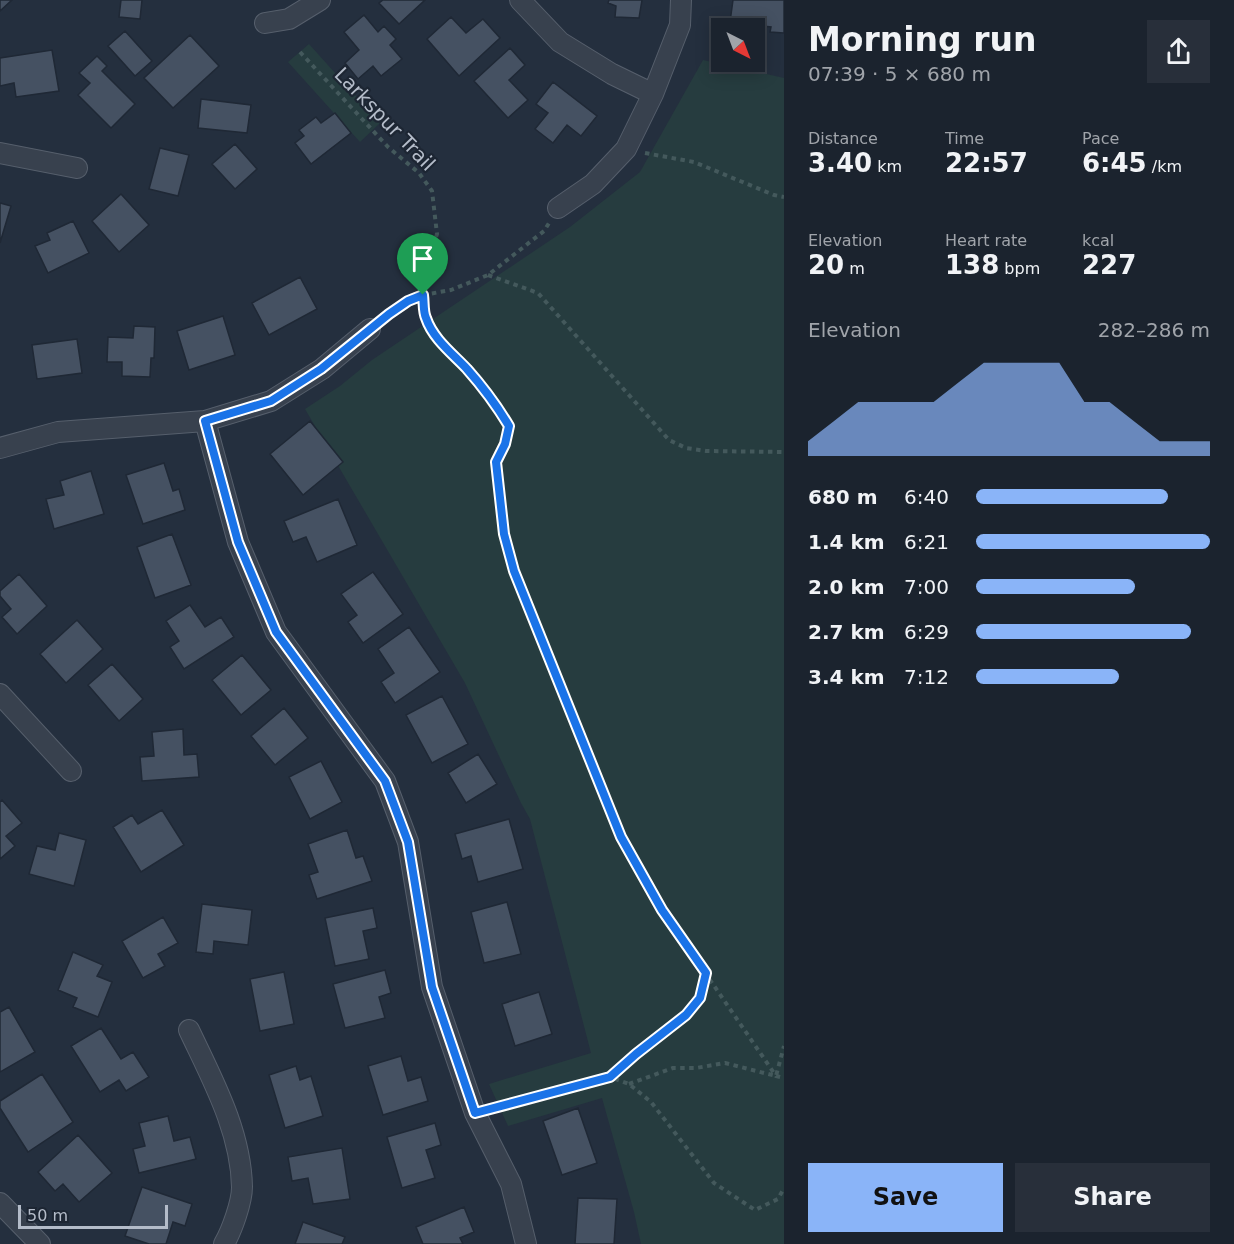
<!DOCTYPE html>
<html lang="en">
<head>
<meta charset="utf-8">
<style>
	:root { --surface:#1b232e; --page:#282f3a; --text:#f1f3f6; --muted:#a0a4aa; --line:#39404a; --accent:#8ab4f8 }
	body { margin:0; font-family:"DejaVu Sans",sans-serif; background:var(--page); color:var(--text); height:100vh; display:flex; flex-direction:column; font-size:22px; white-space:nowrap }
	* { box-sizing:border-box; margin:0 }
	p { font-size:20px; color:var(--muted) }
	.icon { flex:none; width:33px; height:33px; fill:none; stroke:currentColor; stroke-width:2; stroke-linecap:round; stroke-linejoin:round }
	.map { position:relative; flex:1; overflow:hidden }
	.side { display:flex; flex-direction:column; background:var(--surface); width:450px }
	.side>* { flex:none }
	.needle { width:39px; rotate:138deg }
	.fabs { position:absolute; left:711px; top:18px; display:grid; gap:12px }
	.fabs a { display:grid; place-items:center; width:54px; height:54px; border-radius:0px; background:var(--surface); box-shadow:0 3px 15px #0003,0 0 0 2px var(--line); font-size:30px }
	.scale { position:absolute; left:18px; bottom:15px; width:150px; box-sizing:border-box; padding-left:6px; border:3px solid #b4bcc9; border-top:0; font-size:16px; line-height:21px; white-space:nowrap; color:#b4bcc9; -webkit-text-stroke:4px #1d2633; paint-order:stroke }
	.pin { position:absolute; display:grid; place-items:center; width:51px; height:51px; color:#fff; margin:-62px -26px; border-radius:50% 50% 50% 0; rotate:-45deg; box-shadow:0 0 6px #0007 }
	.pin .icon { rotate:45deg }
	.round { display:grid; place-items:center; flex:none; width:63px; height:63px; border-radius:0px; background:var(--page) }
	.summary { display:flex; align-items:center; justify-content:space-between; height:102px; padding:0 24px }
	h1 { font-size:33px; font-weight:800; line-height:45px }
	.figures { display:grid; grid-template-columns:repeat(3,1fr); gap:9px; height:102px; padding:6px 24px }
	.figures div { display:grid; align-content:center }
	.figures b { font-size:26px; font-weight:800 }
	.figures small { font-size:16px; font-weight:400 }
	.figures p { font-size:16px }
	.chart { height:168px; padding:12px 24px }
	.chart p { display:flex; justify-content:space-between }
	.chart svg { width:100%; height:108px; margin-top:6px; fill:var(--accent); opacity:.7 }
	.cta { display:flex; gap:12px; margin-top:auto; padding:12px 24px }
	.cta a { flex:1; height:69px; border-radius:0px; background:var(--accent); color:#111; font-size:24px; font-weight:800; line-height:69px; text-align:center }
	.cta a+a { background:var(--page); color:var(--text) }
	ul { padding:0 24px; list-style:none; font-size:20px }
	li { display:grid; grid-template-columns:96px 72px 1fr; align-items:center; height:45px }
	li i { height:15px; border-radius:8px; background:var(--accent) }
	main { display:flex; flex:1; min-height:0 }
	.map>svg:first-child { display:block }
</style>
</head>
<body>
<main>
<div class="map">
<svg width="784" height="1244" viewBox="0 0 784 1244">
	<rect width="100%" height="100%" fill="#242f3e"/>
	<path fill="#263c3f" d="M309,44L380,123L360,142L288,62Z
		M703,60L784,78V1244H641L634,1212L602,1098L508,1126L489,1084L591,1053L530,819L521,803L465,683L305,409L340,386L372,360L570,227L640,172Z"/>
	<path fill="#455162" stroke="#1f2835" stroke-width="1.5" d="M0,0H12L0,11Z
		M121,0H142L140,19L119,17Z
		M383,0H425L399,24L379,3Z
		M609,0H642L639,18L615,17L616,6L608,3Z
		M733,0H784V33L770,32L771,27L730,22Z
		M364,15L378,32L384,26L396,39L390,45L402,59L381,76L373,66L358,79L345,63L359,50L344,32Z
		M451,17L466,33L483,19L500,38L459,76L427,39Z
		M125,31L152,61L135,76L108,46Z
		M190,35L219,66L173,108L144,78Z
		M510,48L525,65L509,80L528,100L508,118L474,81Z
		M52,50L59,91L16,97L14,83L0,86V58Z
		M97,56L107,66L102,71L135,104L111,128L78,95L90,83L79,73Z
		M553,82L597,116L581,136L567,125L553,143L535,129L548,113L536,104Z
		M201,99L251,105L247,133L198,128Z
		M335,113L351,133L311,164L295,143L304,136L299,130L316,117L321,123Z
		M235,144L257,169L235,189L212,164Z
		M160,148L189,155L178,196L149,189Z
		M121,194L149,225L119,252L92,221Z
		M0,203L11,206L0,243Z
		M73,221L89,253L48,273L35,246L50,240L47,233Z
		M300,277L317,309L269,335L252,303Z
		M223,316L235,355L189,370L177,331Z
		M134,326L155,327L154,358H151L150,377L122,376V362H107L108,337L133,338Z
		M77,339L82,373L37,379L32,345Z
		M310,421L343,462L303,495L270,454Z
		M164,463L173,491L179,489L185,510L143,524L126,475Z
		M91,471L104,514L54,529L46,499L64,495L60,481Z
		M338,499L357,545L317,562L306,537L293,542L284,521Z
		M172,534L191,585L155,598L137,547Z
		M373,572L403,614L363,643L348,622L357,615L341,594Z
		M19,574L47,606L17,634L2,617L11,609L0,596V591Z
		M190,605L205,627L221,617L234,637L184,669L170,647L179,641L166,621Z
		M77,620L103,649L66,683L40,654Z
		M409,627L440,672L395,703L381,682L394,673L378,649Z
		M242,655L271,690L241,715L212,680Z
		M112,664L143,699L119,721L88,685Z
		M442,696L468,744L432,763L406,715Z
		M284,708L308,738L275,765L251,736Z
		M183,729L184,755L197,754L199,777L142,781L140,757L154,756L152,732Z
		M478,754L497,784L466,803L448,773Z
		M321,761L342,802L310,819L289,777Z
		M2,800L22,823L6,836L15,846L0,859V802Z
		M162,810L184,845L141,872L113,827L132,815L138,824Z
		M509,819L523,869L478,882L471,856L462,859L455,834Z
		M347,830L356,858L363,856L372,881L317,899L309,875L318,872L308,844Z
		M59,833L86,840L74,886L29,874L37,846L55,850Z
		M507,902L521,954L484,963L471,912Z
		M202,904L252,910L248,945L214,941L213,954L196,952Z
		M373,908L377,928L363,931L369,959L335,966L325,918Z
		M163,917L178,943L158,954L165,966L143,978L122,941Z
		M73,952L103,965L97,976L112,982L98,1017L73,1007L77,998L58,990Z
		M385,970L391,993L379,997L385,1018L345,1028L333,984Z
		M284,972L294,1024L260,1031L250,979Z
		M539,992L552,1034L515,1046L502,1004Z
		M9,1007L35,1052L0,1072V1012Z
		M101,1028L121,1059L133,1052L149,1077L126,1091L119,1080L100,1092L71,1046Z
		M401,1056L408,1081L421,1077L428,1101L383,1115L368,1066Z
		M296,1066L300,1080L311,1076L323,1116L285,1128L269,1075Z
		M42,1074L73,1122L28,1152L0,1108V1101Z
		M578,1108L597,1163L562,1175L543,1121Z
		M168,1116L174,1141L190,1137L196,1159L139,1173L133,1149L145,1146L139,1123Z
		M435,1123L441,1145L426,1150L435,1178L402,1188L387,1137Z
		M78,1135L112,1173L79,1202L63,1184L55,1191L38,1172Z
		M342,1148L350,1199L313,1204L308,1178L292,1181L288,1157Z
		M142,1187L192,1204L185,1226L173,1222L166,1244H149L125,1236Z
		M578,1198L617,1199L614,1244H575Z
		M464,1207L474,1232L460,1238L463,1244H423L416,1227Z
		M303,1222L345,1237L342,1244H295Z"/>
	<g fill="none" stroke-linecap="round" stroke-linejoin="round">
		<g stroke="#565f6c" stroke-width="22">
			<path id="street" d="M520,0L560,42L612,74L653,94
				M265,23L289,19L320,0
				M0,153L77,168
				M558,208L593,184L626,149L653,94L680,25L681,0
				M205,421L238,542L276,632L385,781L408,842L432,987L475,1113L511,1184L526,1244
				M0,448L58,432L205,421L271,401L322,369L370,329
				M0,694L71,771
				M189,1030C212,1079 241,1131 242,1187C242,1202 232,1230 224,1244
				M0,1203L40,1244"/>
		</g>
		<path stroke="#44595c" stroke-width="4" stroke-dasharray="4.5 4.5" stroke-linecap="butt" d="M300,52L388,147L419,173L432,191L437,234L428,264L423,295L426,319L449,352L467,369L498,408L509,426L505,444L496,462L504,534L515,571L621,837L662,910L776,1076L784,1078
			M645,153L694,162L774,195L784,197
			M488,275L538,293L669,440L686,448L706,451L784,452
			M384,317L408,301L423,295L451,290L488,275L544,231L549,223
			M610,1077L636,1054L686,1015L700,998L706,973
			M629,1084L673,1068H696L725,1063L776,1076L784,1046
			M493,1108L610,1077L629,1084L651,1102L714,1183L755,1210L778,1199L784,1188"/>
		<use href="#street" stroke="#38414e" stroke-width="20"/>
	</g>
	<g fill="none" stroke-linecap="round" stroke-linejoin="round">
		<g stroke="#fff" stroke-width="12">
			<path id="route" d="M423,295C424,302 423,312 426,318C433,339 453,354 467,369C483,387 497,406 509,426L505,444L496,462L504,534L514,571L621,837L662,910L706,973L700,998L686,1015L636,1054L610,1077L475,1113L432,987L408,842L385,781L276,632L238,542L205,421L271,401L321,369L389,314L408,301Z"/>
		</g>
		<use href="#route" stroke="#1a73e8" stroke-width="8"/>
	</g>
	<g text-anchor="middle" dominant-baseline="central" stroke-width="4.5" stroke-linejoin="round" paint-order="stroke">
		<g font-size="20" fill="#b4bcc9" stroke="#1d2633">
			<text transform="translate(385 119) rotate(46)">Larkspur Trail</text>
		</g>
	</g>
</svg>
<div class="fabs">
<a><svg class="needle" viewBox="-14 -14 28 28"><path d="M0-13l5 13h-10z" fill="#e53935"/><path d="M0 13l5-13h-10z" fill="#a0a4aa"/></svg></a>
</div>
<div class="scale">50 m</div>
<div class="pin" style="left:423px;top:295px;background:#1e9e55"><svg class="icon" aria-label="arrive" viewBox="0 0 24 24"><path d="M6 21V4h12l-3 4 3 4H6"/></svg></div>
</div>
<section class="side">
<div class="summary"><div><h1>Morning run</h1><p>07:39 · 5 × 680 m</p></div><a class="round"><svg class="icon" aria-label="share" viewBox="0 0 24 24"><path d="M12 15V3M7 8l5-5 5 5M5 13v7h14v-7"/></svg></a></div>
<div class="figures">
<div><p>Distance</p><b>3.40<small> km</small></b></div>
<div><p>Time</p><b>22:57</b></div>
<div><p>Pace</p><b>6:45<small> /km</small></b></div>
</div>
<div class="figures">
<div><p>Elevation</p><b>20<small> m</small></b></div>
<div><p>Heart rate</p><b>138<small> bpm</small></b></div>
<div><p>kcal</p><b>227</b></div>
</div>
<div class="chart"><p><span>Elevation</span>282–286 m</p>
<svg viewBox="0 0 160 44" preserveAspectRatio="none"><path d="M0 44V38L10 30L20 22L30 22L40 22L50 22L60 14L70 6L80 6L90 6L100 6L110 22L120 22L130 30L140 38L150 38L160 38V44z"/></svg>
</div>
<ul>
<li><b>680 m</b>6:40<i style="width:82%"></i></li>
<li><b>1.4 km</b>6:21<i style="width:100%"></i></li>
<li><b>2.0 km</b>7:00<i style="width:68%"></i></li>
<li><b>2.7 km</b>6:29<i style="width:92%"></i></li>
<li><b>3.4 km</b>7:12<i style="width:61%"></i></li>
</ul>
<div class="cta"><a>Save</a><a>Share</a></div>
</section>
</main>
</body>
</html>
